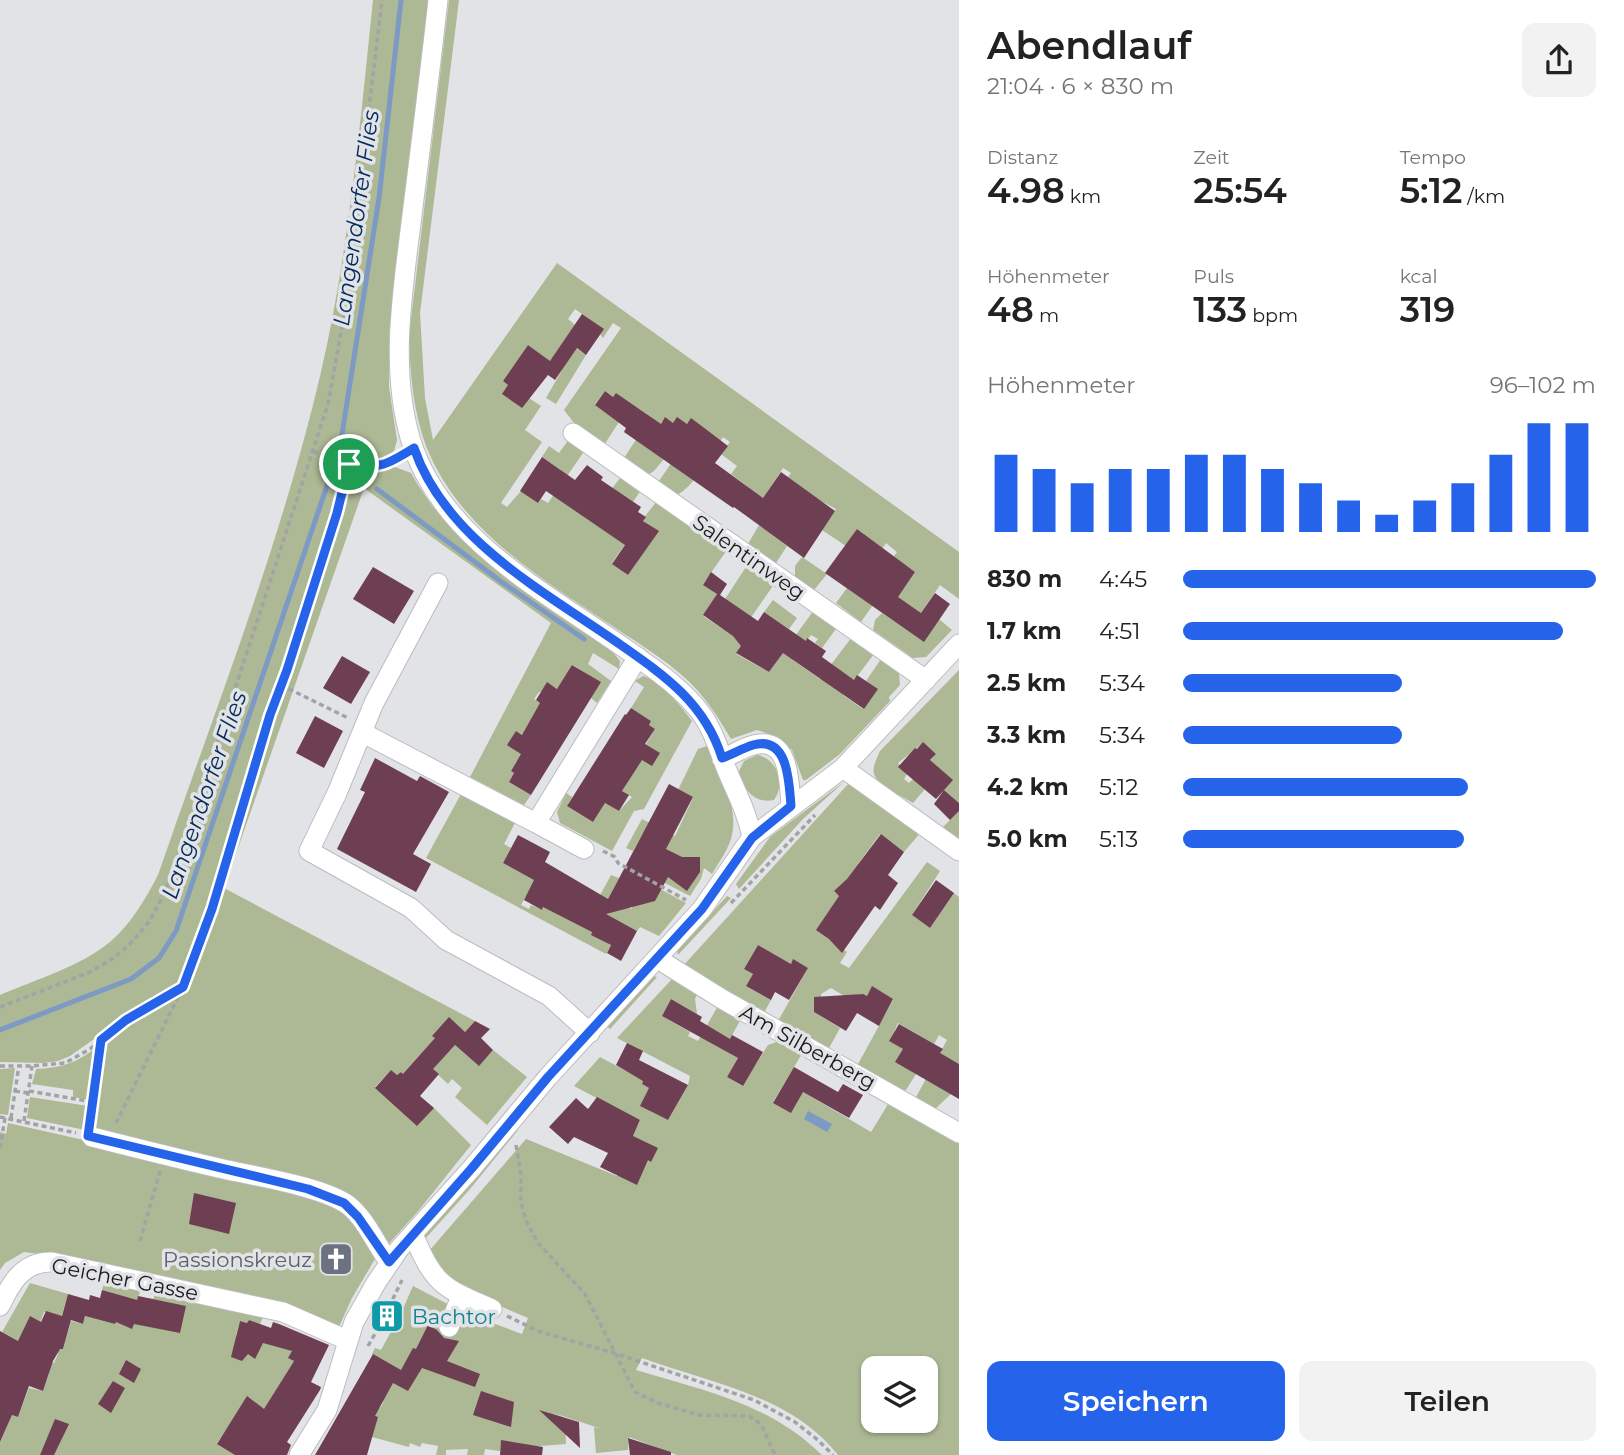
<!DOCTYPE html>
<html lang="de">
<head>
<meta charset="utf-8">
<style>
	:root { --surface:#fff; --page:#f2f2f2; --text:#222; --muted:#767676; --accent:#2563eb }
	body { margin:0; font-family:Montserrat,sans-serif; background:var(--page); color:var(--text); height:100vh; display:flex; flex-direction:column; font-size:26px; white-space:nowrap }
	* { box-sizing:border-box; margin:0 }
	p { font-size:23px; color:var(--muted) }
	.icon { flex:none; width:38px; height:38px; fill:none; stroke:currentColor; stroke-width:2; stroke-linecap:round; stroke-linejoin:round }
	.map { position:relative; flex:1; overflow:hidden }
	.sheet { display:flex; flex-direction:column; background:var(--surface); width:665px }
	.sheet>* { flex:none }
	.fabs { position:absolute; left:861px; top:1356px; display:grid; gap:14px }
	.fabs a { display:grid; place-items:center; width:77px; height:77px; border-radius:14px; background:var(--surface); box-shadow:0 2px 5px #0004; font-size:35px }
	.pin { position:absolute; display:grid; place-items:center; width:60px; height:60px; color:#fff; margin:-30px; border:4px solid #fff; border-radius:50%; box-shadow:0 2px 7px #0007 }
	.round { display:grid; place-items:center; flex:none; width:74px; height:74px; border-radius:14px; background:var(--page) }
	.overview { display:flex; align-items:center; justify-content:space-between; height:119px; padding:0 28px }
	h1 { font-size:38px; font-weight:600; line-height:52px }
	.metrics { display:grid; grid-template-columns:repeat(3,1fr); gap:10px; height:119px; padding:7px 28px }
	.metrics div { display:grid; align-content:center }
	.metrics b { font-size:35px; font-weight:600 }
	.metrics small { font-size:19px; font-weight:400 }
	.metrics p { font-size:19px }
	.chart { height:196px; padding:14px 28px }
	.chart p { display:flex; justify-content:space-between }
	.chart svg { width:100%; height:126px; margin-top:7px; stroke:var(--accent); stroke-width:6 }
	.primary-button { display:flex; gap:14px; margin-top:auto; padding:14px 28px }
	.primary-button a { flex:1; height:80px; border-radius:14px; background:var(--accent); color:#fff; font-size:28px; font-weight:600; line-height:80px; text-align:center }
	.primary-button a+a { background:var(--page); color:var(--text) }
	ul { padding:0 28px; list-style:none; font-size:23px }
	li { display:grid; grid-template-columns:112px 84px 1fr; align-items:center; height:52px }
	li i { height:18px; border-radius:9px; background:var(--accent) }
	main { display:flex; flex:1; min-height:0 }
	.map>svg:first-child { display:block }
</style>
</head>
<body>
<main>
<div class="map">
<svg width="959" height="1455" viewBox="0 0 959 1455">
	<rect width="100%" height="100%" fill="#e2e3e6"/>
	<path fill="#adb894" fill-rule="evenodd" d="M373,0H429L389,335V387L397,440L394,451C375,467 354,462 334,452L328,466L373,472L395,467L411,473C455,553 537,600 611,650L620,661L619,669L593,653L588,664L611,681L597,703L591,698L600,682L573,665L558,689L547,683L541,692H539L534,699L543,705L536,743L516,731L525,755L516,762L511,771L514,773L509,782L531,795L524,805L470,777L551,623L364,488L224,888L475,1021L465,1032L449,1018L450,1051L455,1045L478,1065L493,1050L527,1077L487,1125L455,1097L462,1088L452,1079L448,1084L419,1057L409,1080L401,1072L397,1075L391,1070L375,1087L434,1108L471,1145L419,1210L375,1259L352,1298L338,1329L40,1254L24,1252L5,1263L0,1270V1132L6,1134L8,1123L88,1141L106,1041L132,1019L161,1002L159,997L131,1013L70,1056L58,1061L43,1063L0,1062V995C37,979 80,967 111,941C131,924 146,898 158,875C215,709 281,544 321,372C349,250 360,124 373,0Z
		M449,0H459L420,313L425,398L433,440L557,263L959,552V599L940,585L921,613L894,595L906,585L915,572L902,563L861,622L836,603L847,588L864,600L897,552L886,543L866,574L864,534L857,529L846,546L822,530L836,509L819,500L809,514L788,477L791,473L783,468L760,503L748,487L731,474L737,466L721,454L730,442L723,437C713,452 692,490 676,495L659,481L698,424L673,423L665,418L646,446L664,459L654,471L649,474L624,458L639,435L635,432L647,414L616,394L613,397L605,391L595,404L619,422L604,445L578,428L564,410L621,328L613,323L603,338L600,334L603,329L575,309L568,319L575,325L565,340L586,355L556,404L546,398L562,370L528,345L503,381L541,406L525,430L542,442L501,503L507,507L521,491L538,503L541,499L548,503L555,493L635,530L612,563L628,575L658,531L642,520L657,501L727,550L703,584L717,594L703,616L723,629L725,599L748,564L775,583L736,639L743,643L736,654L769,672L814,610L838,626L822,648L815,643L818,639L811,635L793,660L820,679L852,637L874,654L843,695L863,709L877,689L866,681L881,659L899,673L900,685L889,697L890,701L840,754L806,780H803L792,750L775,736L757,730L731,739C721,722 711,706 698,691C675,665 642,646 614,627C542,579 460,531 426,446C413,411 410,373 409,336Z
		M569,439L585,450L563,482L561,470L542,457L549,446L559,453Z
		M621,477L641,490L633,502L609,492Z
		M759,525L787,546L776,563L748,544Z
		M802,557L827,574L814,590L795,576V566Z
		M773,600L797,618L789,629L764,612Z
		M882,613L923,641L939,619L952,630L926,657L913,658L873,630L875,620Z
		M959,670V803L944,790L930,761L936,754L923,743L898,763L907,774L904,779L909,783L913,779L925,789L913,803C902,796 879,787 874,774C872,767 877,758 880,751Z
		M643,676C660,680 681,706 692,721L644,809L634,811L612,851L560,823L557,812L566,793L572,797L567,806L593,822L605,803L619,811L632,797L622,791C635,770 642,749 655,729L649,725L651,721L631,708L644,687L635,681Z
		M707,746C718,773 739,804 732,835C729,849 719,862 712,874L704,868L701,879L690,896L661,881L672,852L666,849L667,846L643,833L633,851L626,848L642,819L675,836L693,798L678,790L698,749Z
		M757,755C777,758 786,784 774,800C754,804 745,790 738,773L744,761Z
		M844,782L803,819L739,889L736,884L770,837Z
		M850,782L921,832L904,852L880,834L858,864L882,883L842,884L834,892L849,903L844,950L847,952L840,963L849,968L927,862L940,871L912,915L930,928L954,893L959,897V1064L953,1061L951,1094L934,1110L915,1099L947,1040L939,1035L934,1044L898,1023L890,1041L903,1049L916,1074L906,1090L901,1091L857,1066L893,1000L873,987L867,996L858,994L851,1000L831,988L821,994L822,999L814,1012L840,1028L828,1050L778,1021L808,968L793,960L791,964L758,945L744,969L753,974L746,986L771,1000L764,1013L683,966Z
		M461,794L515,823L504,844L511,848L503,863L535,880L521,905L529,909L531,905L542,910L548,898L559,915L576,923L597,901L611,875L619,878L609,897L631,909L647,882L686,903L659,936L640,927L637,931L602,913L591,934L611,945L606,954L426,858Z
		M959,811V845L939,831Z
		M727,896L731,898L678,955L677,951Z
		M653,976L657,977L610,1029L607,1026Z
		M673,978L698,992L695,999L697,1014L671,999L662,1016L690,1032L688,1036L698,1041L719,1004L742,1017L724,1050L738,1058L727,1077L742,1086L768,1045L782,1040L803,1052L773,1102L803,1092L871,1132L890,1101L959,1140V1455H838C791,1395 710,1383 642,1358L636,1370C705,1391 769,1403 822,1455H677L629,1437L628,1450L596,1453L594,1427L602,1429L553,1413L565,1418L566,1444L527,1447L501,1444L500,1451L485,1449L484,1455H467L468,1449L446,1450V1455H436L438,1446L422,1443L420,1447L410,1443L409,1447L372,1437L366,1414L381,1407L383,1403L390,1364L372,1354L375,1348L381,1350L393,1328L394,1329L413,1286L461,1311L522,1334L528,1318L453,1286L429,1251L526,1139L617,1176L622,1165L626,1150L640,1121L574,1086L600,1057L643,1080L642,1084L649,1088L654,1104L650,1111L668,1120L688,1085L690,1076L617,1038ZM873,1368H926V1421H873Z
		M93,1050L97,1052L90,1100L73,1097V1090L32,1084L36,1069C59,1068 74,1064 93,1050Z
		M15,1068L8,1115L0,1114V1069Z
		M30,1097L88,1106L85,1130L27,1118Z
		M513,1130H518L470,1189L424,1240L422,1235Z
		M105,1280L142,1287L133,1310L149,1298L153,1299L157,1291L265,1313L260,1324L249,1320L247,1323L240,1321L236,1335L287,1349L292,1351L289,1358L294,1361L274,1393L283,1399L236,1433L228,1427L217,1443L236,1455H0V1442L12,1415L18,1417L29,1388L43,1391L49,1374L22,1351L54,1363L58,1354L57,1348L63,1349L71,1321L83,1324L85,1316L115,1324L123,1297L102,1290Z
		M30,1283L68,1294L61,1318L44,1312L40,1323L25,1345L2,1332Z"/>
	<path fill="#7d9ac4" d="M808,1111L832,1124L827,1132L804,1119Z"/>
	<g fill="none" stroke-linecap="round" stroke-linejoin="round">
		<path stroke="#7d9ac4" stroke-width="5" d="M341,441L379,198L401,0
			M377,489L499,580L584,639
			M0,1030L131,979L159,958L176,931L331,474"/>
	</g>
	<path fill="#6e3f52" d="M582,314L604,329L586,355L577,348L555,380L548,375L522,408L502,394L508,385L503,381L528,345L550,361Z
		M605,391L613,397L616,393L661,424L665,417L673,423L677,417L687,424L691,418L728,446L715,463L763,498L781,472L835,511L804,558L734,507L733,508L624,432L626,428L595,405Z
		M542,457L575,480L587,465L603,477L601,480L641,507L638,512L646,517L643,521L659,531L628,575L612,564L625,545L546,491L538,503L520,491Z
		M857,529L915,572L898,597L921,613L935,593L950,604L924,642L825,573Z
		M373,567L414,591L394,624L353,599Z
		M711,572L727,584L720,595L758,621L764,612L806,641L807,638L826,651L822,657L854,680L857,675L878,689L864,709L783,653L769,672L736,653L741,646L733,636L703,615L717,594L703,585Z
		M342,656L370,672L351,704L323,688Z
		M572,665L601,682L531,795L509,782L514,773L511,771L521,754L507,745L516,731L522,735L540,703L536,700L547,682L557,689Z
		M631,708L651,721L649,725L655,729L645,744L660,753L652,766L642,760L622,791L629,795L619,811L605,803L593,822L567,806L625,714L626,715Z
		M315,716L343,731L324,768L296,753Z
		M923,742L936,754L930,760L953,780L936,799L898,767L915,748L917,749Z
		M375,758L417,781L420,776L449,792L413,854L431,864L416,892L337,849L365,792L360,790Z
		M669,784L693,797L666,849L682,857H700V872L687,891L668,877L655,901L606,914L637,931L621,961L607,953L611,945L591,935L592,932L543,907L542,910L524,900L534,880L503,863L518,835L550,852L545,862L608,899Z
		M944,790L959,803V811L950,820L934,804Z
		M881,834L904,852L888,875L898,883L880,910L875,906L842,953L829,939L816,930L839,896L834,891L847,879Z
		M936,880L954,893L930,928L912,915Z
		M758,945L791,964L793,959L808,968L789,1000L775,992L771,1000L746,986L753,974L744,969Z
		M872,986L893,999L879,1026L857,1013L846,1031L814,1012V997L863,994L867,996Z
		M671,999L702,1017L700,1021L730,1039L732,1035L763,1052L743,1086L727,1077L738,1058L662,1016Z
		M449,1017L465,1032L475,1021L490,1029L481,1038L493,1050L479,1066L455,1045L433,1069L439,1074L420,1096L434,1108L417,1126L375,1088L391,1070L397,1075L401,1072L403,1074L435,1038L432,1036Z
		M899,1024L943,1049L940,1053L959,1064V1099L895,1062L903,1049L889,1041Z
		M627,1043L643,1051L639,1060L688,1085L668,1120L640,1106L649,1088L642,1084L643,1081L616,1065Z
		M794,1067L838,1092L843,1084L863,1095L849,1118L803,1092L791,1113L773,1103Z
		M597,1097L640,1120L633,1136L658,1148L651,1162L648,1160L637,1185L600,1167L608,1153L574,1137L568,1144L549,1127L576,1098L588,1109Z
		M194,1193L236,1203L229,1234L189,1224Z
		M102,1290L137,1300L138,1296L186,1306L180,1333L134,1324L132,1329L116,1322L115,1324L85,1316L83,1324L71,1320L63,1349H60L53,1361L43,1391L29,1386L18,1417L12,1415L0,1442V1331L18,1341L30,1316L41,1322L46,1311L62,1316L68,1294L89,1300L90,1295L100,1298Z
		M379,1302L402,1313L394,1329L371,1318Z
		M249,1320L271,1328L273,1322L279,1324L329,1345L311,1382L321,1387L320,1390L287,1442L291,1445L287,1455H235L217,1444L247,1396L264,1409L294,1361L288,1358L292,1351L263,1343L255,1359L248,1354L242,1361L231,1357L240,1321L247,1323Z
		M428,1325L437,1330L444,1338L459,1341L447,1361L480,1374L475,1387L422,1368L408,1391L393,1383L375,1416L378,1417L367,1455H315L373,1354L401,1370L413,1348L416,1349Z
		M126,1360L141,1369L134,1383L119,1374Z
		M113,1381L125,1388L111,1413L98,1404Z
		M481,1391L514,1402L511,1427L473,1415Z
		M539,1410L579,1422L580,1448Z
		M55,1419L69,1424L54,1455H40Z
		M628,1438L671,1452V1455H630Z
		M501,1440L543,1447L542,1455H500Z"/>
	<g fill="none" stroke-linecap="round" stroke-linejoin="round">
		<g stroke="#bbbcbe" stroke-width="21">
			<path id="minor" d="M438,0C430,72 421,143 412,215C403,289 389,368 411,441C441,538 545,592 623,647C651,667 682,687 703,716C714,732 719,750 726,768C736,792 747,812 752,837
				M573,433L926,680
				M438,583L374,703L337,793L309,851L411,908L446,940L549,996L590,1033
				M363,733L536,823
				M722,759C734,754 747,745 759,744C791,741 789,785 791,806
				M843,768L959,851
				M584,849L536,823L638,657
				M658,959L722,999L959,1133
				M92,1137C136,1148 179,1159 223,1169C255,1176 323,1187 348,1205C365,1218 376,1244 389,1262
				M413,1234C435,1286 442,1287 492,1309
				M0,1306C11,1283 23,1261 52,1262L283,1312L347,1340
				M449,1327L461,1296
				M299,1455L327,1410L354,1322L376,1283L399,1249L472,1168L548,1077L702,909L752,837L843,768L959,644"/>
		</g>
		<path stroke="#a2a3a5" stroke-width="3.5" stroke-dasharray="5 3.5" stroke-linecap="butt" d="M313,451C344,462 367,475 398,458
			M281,685L348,718
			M603,851L615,857L618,863L686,900
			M731,903L815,815
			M0,1007L90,972L112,959L129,945L149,922L165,892L199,799L328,404L344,316L382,0
			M0,1066H32L65,1063L90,1049L126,1019L182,988
			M15,1091L28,1093
			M29,1091L93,1102
			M0,1117L76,1133
			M11,1118L19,1065
			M24,1121L32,1066
			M90,1121L101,1042
			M116,1123L183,987L212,909L270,715L287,670L337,513L349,464
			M516,1145L521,1175V1203L526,1221L538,1243L585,1294L635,1392L658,1403L699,1415L749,1416L761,1424L775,1455
			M0,1148L5,1118
			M140,1241L160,1171
			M389,1307L402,1280
			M507,1316L538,1331L617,1354L754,1400L795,1422L819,1441L833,1455
			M368,1346L381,1323"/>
		<use href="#minor" stroke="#fff" stroke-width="19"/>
	</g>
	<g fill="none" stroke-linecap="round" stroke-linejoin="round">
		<g stroke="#fff" stroke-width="14">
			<path id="route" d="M414,448C445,539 543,591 618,643C664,675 705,703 722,758C733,754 743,748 753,745C789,735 789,784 791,806L752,838L702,909L548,1077L472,1168L389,1262L358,1217L344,1203L308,1189L88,1136L101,1040L126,1020L183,987L212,909L270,715L287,670L337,513L349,464C377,471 390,463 414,448Z"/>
		</g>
		<use href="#route" stroke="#2563eb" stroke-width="9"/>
	</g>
	<defs>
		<g id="church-square" transform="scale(1.75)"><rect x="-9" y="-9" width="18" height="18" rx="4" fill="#6b7280" stroke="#e2e3e6"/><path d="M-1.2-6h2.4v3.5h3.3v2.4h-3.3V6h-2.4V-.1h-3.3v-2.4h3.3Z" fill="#fff"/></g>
		<g id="building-square" transform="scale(1.75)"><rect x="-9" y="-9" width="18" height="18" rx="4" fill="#0f9aa8" stroke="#e2e3e6"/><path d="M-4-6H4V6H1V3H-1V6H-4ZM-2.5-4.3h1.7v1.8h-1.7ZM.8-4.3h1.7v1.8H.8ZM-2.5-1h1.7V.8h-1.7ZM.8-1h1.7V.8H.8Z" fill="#fff"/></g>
	</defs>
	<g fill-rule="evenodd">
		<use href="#church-square" x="336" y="1259"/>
		<use href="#building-square" x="387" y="1316"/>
	</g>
	<g text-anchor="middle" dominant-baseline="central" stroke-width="7" stroke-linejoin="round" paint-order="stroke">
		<g font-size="21" fill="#1a1a1b" stroke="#e2e3e6">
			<text transform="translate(749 557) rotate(35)">Salentinweg</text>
			<text transform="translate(808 1047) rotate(29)">Am Silberberg</text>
			<text transform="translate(125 1279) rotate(11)">Geicher Gasse</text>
		</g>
		<g font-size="21" fill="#5b616d" stroke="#e2e3e6" text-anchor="end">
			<text x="312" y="1259">Passionskreuz</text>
		</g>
		<g font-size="21" fill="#0d838f" stroke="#e2e3e6" text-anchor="start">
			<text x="412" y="1316">Bachtor</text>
		</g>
		<g font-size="23" font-style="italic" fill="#042b5e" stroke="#e2e3e6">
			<text transform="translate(356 218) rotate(-82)">Langendorfer Flies</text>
			<text transform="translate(204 795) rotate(-71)">Langendorfer Flies</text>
		</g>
	</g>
</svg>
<div class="fabs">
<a><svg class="icon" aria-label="layers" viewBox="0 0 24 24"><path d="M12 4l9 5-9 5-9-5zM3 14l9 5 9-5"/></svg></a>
</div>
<div class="pin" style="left:349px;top:464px;background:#1e9e55"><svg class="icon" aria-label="arrive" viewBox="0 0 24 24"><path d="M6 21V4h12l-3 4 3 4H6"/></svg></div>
</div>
<section class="sheet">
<div class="overview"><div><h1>Abendlauf</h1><p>21:04 · 6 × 830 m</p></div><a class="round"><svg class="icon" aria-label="share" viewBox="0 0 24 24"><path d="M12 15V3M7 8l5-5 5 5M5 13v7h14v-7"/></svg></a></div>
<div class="metrics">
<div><p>Distanz</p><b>4.98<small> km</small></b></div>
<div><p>Zeit</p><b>25:54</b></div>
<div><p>Tempo</p><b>5:12<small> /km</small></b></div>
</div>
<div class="metrics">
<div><p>Höhenmeter</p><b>48<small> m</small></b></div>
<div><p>Puls</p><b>133<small> bpm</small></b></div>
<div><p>kcal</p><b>319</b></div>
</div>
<div class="chart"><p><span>Höhenmeter</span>96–102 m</p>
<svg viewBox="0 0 160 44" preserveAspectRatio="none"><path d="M5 44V17M15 44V22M25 44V27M35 44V22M45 44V22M55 44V17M65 44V17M75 44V22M85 44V27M95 44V33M105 44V38M115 44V33M125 44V27M135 44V17M145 44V6M155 44V6"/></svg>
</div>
<ul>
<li><b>830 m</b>4:45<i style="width:100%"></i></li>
<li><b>1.7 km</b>4:51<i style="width:92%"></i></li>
<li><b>2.5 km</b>5:34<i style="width:53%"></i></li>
<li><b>3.3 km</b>5:34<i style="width:53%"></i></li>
<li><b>4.2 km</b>5:12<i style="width:69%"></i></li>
<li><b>5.0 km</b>5:13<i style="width:68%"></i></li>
</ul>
<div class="primary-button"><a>Speichern</a><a>Teilen</a></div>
</section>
</main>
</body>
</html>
